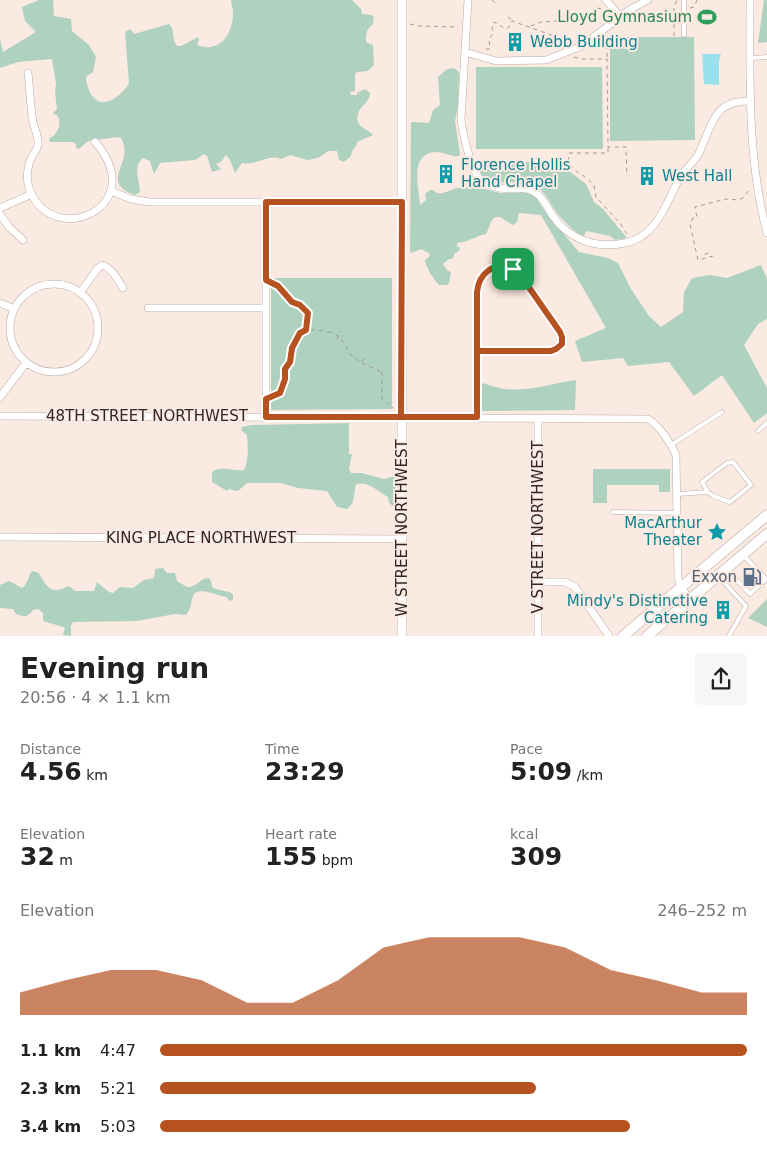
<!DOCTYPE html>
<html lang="en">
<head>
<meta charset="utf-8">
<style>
	:root { --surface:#fff; --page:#f6f6f6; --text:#222; --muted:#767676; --accent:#b65120 }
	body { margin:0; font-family:"DejaVu Sans",sans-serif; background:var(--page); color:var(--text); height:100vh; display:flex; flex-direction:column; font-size:19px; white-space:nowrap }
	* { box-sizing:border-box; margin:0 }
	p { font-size:16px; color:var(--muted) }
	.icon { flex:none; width:28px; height:28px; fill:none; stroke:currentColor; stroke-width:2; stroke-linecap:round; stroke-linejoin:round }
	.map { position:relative; height:636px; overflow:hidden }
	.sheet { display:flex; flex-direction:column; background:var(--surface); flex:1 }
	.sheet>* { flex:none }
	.pin { position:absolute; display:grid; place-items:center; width:42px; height:42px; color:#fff; margin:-21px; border-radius:10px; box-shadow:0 2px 8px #0006 }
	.round { display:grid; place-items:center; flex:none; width:52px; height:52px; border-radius:5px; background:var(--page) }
	.overview { display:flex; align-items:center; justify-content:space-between; height:85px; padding:0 20px }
	h1 { font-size:28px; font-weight:600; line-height:38px }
	.figures { display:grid; grid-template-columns:repeat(3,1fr); gap:8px; height:85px; padding:5px 20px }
	.figures div { display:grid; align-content:center }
	.figures b { font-size:25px; font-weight:600 }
	.figures small { font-size:14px; font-weight:400 }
	.figures p { font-size:14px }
	.chart { height:140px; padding:10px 20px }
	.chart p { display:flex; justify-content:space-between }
	.chart svg { width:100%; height:90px; margin-top:5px; fill:var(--accent); opacity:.7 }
	ul { padding:0 20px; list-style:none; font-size:16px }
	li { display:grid; grid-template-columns:80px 60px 1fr; align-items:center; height:38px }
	li i { height:12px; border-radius:6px; background:var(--accent) }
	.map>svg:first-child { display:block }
</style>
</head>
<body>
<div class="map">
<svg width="767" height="636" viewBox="0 0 767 636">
	<rect width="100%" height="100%" fill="#fbeae1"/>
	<path fill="#aed1c0" d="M39,0H53L54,16L71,19L72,31L89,45L96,57L93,72C93,72 87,76 87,76C85,79 86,81 87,84C95,113 115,103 129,84L125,32L130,29L134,34L169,24C176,30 171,39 177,46H181L198,37L199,39L197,45C221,54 233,33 233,12C233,8 231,3 231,0H352L361,9L362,14L371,15L374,17L373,24C366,30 366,33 366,42L373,45L374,65L368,71L357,72L355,74V91L350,92L351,95H357V93L365,89L370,93C370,102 360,106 358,114C354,127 367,128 373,135L357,142L356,146L352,151L351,156L344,162L339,160L337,151H328L318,158L307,160L290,155L281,159C269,153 256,166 242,163L235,173L230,160L226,155L221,162L216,164L221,169L212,172L207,156L204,154L195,160L160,163L154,174L150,161L143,158C132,167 140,181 140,192L135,195C97,182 136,162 121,138L118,137L88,141L79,149L76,148V144L73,142H50L49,139C57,134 62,126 58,116L53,113L57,109L55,91L56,84L52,59L18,62L0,68V39L3,52L36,32L25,21L22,7Z
		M764,0H767V42L758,43Z
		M610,37H694L695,140L610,141Z
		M476,67H602L603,149H476Z
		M454,68L458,71L459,75L458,106L455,121L460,154L459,156C451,157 444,152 436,152C409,153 419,187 420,205L426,200L425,194L430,190H433C442,200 452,184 465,189L473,182L485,189L501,193L528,192L536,198L546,213L579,252L608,258L618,263L631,289L649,316L661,327L683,312L684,292L692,278L710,275L727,278L761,265L767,279V319L758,324L744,345L767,388V413L754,423L722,375L694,396L669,362L628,366L623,358L582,362L575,341L606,328L541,215L519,213L517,222L513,225L500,217H495C490,221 489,229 486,234C476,236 468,242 457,243V246L460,248L459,251L455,253L452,259H449L443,264L447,270L451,272L449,283L447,285H439C434,280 425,266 425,260L430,256L429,253L421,249L411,253L410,250L411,122L429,123L433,110L440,105L438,77L447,69Z
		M551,160L557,162L586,184L594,202L603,209L627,238L615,240L610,236L586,231L583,238C574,230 564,222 557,213C549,202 546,190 531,184C510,176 489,194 476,167Z
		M271,278H392V409L271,410Z
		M576,380L575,410L482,411V383C490,385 498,388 505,389C529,392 553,383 576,380Z
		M349,423V454H352L349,469L351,473H362L384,479L395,476V504L393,506L389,503L388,497C377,491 369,481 356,484C353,494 356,503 347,509L337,507L327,491L298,488L280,483H247L238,491L229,489L227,491L212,482V472C221,465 233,472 244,470C249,459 248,446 247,435L241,430L242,427L251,425Z
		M593,469H670V492H659V485H607V503H593Z
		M163,568L167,573H175L177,581L187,587C196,588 199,579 208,578L210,579L213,588C220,591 227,590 233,594V600L229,601L227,597C218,596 198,585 193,596C190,605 192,607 186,615L175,614L137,621L73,622L71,625V636L63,635L65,628L63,627L43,621V613L38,609L33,610C27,618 24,617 16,614L13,609L0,608V585L9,581L22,588C28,584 28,576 32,571L39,573C42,579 48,591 57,590C61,590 65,587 69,586L75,591H94L97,582L109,592L113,593L120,587L133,588L144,580L154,578L155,569Z
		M767,599V627L748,618Z"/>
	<path fill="#9ae1ed" d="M702,54H721L719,60V85L704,84Z"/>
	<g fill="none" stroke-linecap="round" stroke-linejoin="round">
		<g stroke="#baaba2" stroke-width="5">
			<path id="service" d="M684,0V35
				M750,58L767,57
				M758,431L767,423
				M671,445L722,412
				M678,494L708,492L713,496L730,502L751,485L733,462L727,463L702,482L708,492
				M613,512L678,513
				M727,570L750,594L766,579L744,556
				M719,577L746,606L729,636"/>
		</g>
		<g stroke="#baaba2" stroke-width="8">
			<path id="minor" d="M468,0L461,119C462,131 465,141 468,152C476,182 484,189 515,189C520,189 526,188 530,190C541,194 547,206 552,215C569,240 596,249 625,243C659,236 666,201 681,176C686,168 693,163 698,155C712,127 712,100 750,101
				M606,0L620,17
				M750,0C750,79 747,157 767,233
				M465,52L496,61L546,60L582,46L629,10L648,0
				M28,73C30,89 30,106 33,122C35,130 39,137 38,145C37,149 35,152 33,155C27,165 26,178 29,188C51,251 152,207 95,142
				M111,191L131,199L149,202H402
				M0,208L32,194
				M0,214L9,227L23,240
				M498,266L510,267L519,273L562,334C564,343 560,349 551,351H477L478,284L485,273Z
				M10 328a44 44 0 1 1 88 0a44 44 0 1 1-88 0Z
				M80,293L98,268L102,265C112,268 118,280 123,288
				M0,303L14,309
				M148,308H266
				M477,351V417
				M0,397L26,363
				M0,416L648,419C659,425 671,443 676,455L678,578L681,586L689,599
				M266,417V202
				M0,537L402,539
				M538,582H565L575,587L609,636
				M538,636V418"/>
		</g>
		<g stroke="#baaba2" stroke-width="10">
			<path id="tertiary" d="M402,636V0"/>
		</g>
		<g stroke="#baaba2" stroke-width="11">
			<path id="secondary" d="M623,636L767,515
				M647,636L767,534"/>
		</g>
		<path stroke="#a59992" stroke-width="1" stroke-dasharray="4 4" stroke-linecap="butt" d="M492,0L498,6
			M597,8L602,9L606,17
			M690,8L694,7L697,0
			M508,17L512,20
			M410,24L420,26L458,27
			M531,26L541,22L592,19L594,20L597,27
			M674,36V6L677,0
			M607,37V58
			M486,49H490L489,39L493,34L492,26L494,22L506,29L510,26L512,21L557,37L566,43
			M574,57L580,59H607L608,147H626L627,176
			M608,148V153H569C566,171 580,171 591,182L594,185L596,197L620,223L627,234
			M713,256L710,257L709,253L705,254L706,258L698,260L690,224L693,218L697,217L695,207L726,199L739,200L744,197L748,191
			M273,283C282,287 284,295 291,301C298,306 302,306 308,313L306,330
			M337,339L341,331
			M362,362L365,356
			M382,372V399L393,408
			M275,396C283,391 283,381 284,372C285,368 288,365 290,361C293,351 293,335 305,331C311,328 321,331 328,332"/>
		<use href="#service" stroke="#fff" stroke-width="4"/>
		<use href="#minor" stroke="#fff" stroke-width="7"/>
		<use href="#tertiary" stroke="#fff" stroke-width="9"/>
		<use href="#secondary" stroke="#fff" stroke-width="10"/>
		<path stroke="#a59992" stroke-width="1" stroke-dasharray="4 4" stroke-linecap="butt" d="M328,332C343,333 344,348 353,357C360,363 373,368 382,372"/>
	</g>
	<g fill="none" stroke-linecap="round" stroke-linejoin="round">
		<g stroke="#fff" stroke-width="10">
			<path id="route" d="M513,269C494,261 479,273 477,292V417H266V399L280,393L285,379V369L290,362L292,348L300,333L306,330L308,313L300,305L292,302L278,286L266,280V202H402L401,417H477V351H551L556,349L562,344V337L560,332L521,276L513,269"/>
		</g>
		<use href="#route" stroke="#b65120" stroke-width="6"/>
	</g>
	<defs>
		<g id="stadium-bare" transform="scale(1.5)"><path d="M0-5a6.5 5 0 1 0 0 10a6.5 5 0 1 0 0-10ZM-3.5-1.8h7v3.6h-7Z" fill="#2e9e5b" stroke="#fbeae1" stroke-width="2.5" paint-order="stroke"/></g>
		<g id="building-bare" transform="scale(1.5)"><path d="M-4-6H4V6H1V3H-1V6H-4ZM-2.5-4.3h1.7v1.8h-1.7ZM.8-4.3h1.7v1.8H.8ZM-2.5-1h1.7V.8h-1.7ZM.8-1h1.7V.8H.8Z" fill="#0f9aa8" stroke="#fbeae1" stroke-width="2.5" paint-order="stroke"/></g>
		<g id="sight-bare" transform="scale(1.5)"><path d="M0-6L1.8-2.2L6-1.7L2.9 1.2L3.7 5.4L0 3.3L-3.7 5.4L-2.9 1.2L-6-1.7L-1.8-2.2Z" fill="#0f9aa8" stroke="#fbeae1" stroke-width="2.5" paint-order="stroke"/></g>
		<g id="fuel-bare" transform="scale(1.5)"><path d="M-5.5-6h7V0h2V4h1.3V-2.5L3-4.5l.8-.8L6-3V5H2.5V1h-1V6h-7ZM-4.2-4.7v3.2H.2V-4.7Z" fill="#5c6f8a" stroke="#fbeae1" stroke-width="2.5" paint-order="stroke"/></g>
	</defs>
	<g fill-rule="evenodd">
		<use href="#stadium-bare" x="707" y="17"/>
		<use href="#building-bare" x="515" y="42"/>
		<use href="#building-bare" x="446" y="174"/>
		<use href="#building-bare" x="647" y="176"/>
		<use href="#sight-bare" x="717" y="532"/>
		<use href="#fuel-bare" x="752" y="577"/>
		<use href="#building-bare" x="723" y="610"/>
	</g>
	<g text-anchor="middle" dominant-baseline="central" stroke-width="4" stroke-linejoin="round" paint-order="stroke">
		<g font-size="15" fill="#27864d" stroke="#fbeae1" text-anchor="end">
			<text x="692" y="17">Lloyd Gymnasium</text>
		</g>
		<g font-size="15" fill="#0d838f" stroke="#fbeae1" text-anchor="start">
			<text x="530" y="42">Webb Building</text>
			<text x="461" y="165">Florence Hollis<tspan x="461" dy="17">Hand Chapel</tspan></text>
			<text x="662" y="176">West Hall</text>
			<text x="702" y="523" text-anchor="end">MacArthur<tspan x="702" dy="17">Theater</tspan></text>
			<text x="708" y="601" text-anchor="end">Mindy's Distinctive<tspan x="708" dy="17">Catering</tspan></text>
		</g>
		<g font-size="15" fill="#2d2724" stroke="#fbeae1">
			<text x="147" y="416">48TH STREET NORTHWEST</text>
			<text transform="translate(538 527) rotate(-90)">V STREET NORTHWEST</text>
			<text transform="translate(402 528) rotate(-90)">W STREET NORTHWEST</text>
			<text x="201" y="538">KING PLACE NORTHWEST</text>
		</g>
		<g font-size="15" fill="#4e5e75" stroke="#fbeae1" text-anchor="end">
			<text x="737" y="577">Exxon</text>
		</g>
	</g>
</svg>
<div class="pin" style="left:513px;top:269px;background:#1e9e55"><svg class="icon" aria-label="arrive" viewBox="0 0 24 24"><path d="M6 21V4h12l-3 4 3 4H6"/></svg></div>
</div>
<section class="sheet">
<div class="overview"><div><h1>Evening run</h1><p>20:56 · 4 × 1.1 km</p></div><a class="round"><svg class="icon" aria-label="share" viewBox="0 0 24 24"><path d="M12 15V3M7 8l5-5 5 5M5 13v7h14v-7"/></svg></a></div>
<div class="figures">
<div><p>Distance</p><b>4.56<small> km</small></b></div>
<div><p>Time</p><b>23:29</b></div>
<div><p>Pace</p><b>5:09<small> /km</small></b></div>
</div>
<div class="figures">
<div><p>Elevation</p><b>32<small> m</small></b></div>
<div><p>Heart rate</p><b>155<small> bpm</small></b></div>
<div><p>kcal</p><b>309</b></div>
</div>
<div class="chart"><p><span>Elevation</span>246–252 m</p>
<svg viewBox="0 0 160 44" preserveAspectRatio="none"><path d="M0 44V33L10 27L20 22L30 22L40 27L50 38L60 38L70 27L80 11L90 6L100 6L110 6L120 11L130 22L140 27L150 33L160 33V44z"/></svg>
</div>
<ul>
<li><b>1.1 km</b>4:47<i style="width:100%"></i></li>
<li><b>2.3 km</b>5:21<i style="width:64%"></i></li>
<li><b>3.4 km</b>5:03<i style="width:80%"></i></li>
</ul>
</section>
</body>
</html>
